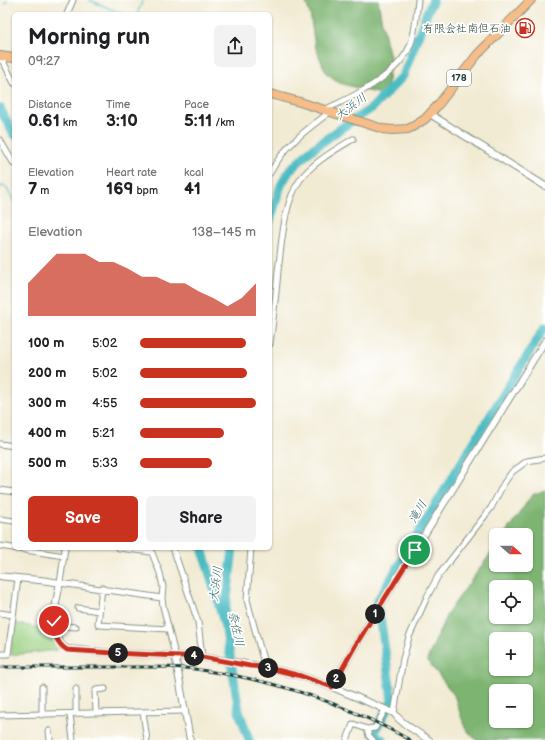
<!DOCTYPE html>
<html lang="en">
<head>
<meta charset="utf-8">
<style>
	:root { --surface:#fff; --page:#f2f2f2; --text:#202124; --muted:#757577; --accent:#c8321e }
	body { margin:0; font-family:"Balsamiq Sans","Klee One",sans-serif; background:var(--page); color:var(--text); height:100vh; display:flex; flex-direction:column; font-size:15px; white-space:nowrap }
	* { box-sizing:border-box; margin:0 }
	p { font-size:13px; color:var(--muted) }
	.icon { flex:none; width:22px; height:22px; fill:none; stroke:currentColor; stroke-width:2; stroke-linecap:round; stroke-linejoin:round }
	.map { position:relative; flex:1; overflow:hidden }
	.panel { position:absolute; left:12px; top:12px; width:260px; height:538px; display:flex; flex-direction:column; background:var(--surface); border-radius:6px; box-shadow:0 1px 3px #0004 }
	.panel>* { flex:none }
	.needle { width:26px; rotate:111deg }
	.fabs { position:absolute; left:489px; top:528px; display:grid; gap:8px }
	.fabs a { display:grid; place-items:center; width:44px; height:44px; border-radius:6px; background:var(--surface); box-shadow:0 1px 3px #0004; font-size:20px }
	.pin { position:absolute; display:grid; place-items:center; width:34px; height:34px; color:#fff; margin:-17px; border:2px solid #fff; border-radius:50%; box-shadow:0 1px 4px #0007 }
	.km { position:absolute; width:20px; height:20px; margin:-10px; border-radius:50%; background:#222; color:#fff; font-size:11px; line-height:20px; text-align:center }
	.round { display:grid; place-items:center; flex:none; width:42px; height:42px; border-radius:6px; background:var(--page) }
	.headline { display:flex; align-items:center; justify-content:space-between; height:68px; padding:0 16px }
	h1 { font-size:22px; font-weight:700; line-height:30px }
	.figures { display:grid; grid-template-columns:repeat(3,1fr); gap:6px; height:68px; padding:4px 16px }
	.figures div { display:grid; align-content:center }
	.figures b { font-size:17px; font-weight:700 }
	.figures small { font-size:11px; font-weight:400 }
	.figures p { font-size:11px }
	.chart { height:112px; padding:8px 16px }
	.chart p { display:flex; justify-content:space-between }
	.chart svg { width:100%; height:72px; margin-top:4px; fill:var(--accent); opacity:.7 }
	.cta { display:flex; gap:8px; margin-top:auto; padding:8px 16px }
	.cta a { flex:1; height:46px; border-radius:6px; background:var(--accent); color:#fff; font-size:16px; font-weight:700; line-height:46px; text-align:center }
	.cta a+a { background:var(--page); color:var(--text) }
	ul { padding:0 16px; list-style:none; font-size:13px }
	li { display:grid; grid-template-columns:64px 48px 1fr; align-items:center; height:30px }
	li i { height:10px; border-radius:5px; background:var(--accent) }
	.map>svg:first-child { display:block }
</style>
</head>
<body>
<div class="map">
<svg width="545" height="740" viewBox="0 0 545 740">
	<rect width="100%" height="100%" fill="#fff"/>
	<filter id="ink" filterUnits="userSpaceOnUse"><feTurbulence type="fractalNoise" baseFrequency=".025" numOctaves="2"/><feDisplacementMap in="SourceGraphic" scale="8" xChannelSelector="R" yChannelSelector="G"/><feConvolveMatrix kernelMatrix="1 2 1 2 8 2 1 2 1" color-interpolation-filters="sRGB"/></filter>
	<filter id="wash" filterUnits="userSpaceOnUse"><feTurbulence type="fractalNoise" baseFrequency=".012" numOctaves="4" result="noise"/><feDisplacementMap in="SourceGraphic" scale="16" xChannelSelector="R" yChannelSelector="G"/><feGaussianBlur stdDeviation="0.9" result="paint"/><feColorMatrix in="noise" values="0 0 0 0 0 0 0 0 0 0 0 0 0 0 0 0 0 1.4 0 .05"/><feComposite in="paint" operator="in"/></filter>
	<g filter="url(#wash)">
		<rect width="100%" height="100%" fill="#f2ebd4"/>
		<path fill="#9cd283" stroke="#5e885c" d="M14,623L49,630L52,642L58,650L11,655Z"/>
		<path fill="#7db471" stroke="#4e7852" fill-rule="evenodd" d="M305,0H378L382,23L390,57L387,95L367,91L340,83L326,73L315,46L310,14Z
			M545,490V740H476L465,728L454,695L427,660L447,614L496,546V565H526V535H504L532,495ZM496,587H526V617H496ZM496,639H526V669H496ZM496,691H526V721H496Z"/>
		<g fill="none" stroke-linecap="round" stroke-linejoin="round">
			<path stroke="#4cbbc2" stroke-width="1.5" d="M89,0L123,14
				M5,4L7,0
				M137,14L143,0
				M0,186L6,187L14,202"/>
			<path stroke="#4cbbc2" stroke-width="9" d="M0,108L14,135
				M270,221L281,185L290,170L310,151L343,127L372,108L403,76L426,15L433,0
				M202,548L226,630L239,711L249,740
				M224,619L229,583L233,548
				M383,740L376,736L374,732L392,701L381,622L376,603L466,455L545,327"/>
		</g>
	</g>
	<g filter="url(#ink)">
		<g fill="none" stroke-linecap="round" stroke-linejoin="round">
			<g stroke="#889484" stroke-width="7">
				<path id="minor" d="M67,14L73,0
					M0,59L4,63L14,83
					M324,110C353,97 397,76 410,46C416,31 416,15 418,0
					M0,140L14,164
					M270,173C284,146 306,130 330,112
					M270,344C273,320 276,296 278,271C282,243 283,204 300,180C312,163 335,150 353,139
					M0,444L14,446
					M0,490L14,492
					M0,519L14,521
					M0,546L64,556
					M65,548L60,583L162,598
					M119,548L151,552
					M150,548L160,573L163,587L162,598L163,606L175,655
					M173,548L198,622L202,657
					M251,548L247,600L265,667
					M102,588L98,624L99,625L168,629
					M78,608L99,611
					M0,613L13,615
					M54,625L76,627
					M0,654H8L18,579
					M42,687V715
					M76,689V714
					M96,712L95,692L96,690L105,689
					M143,712L147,740
					M394,713L403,659L409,637L427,597L438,576L491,508L504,483L512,472L527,461L545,458
					M70,714L73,740
					M0,715L184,711
					M367,729L369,736L373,740
					M49,731L50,740
					M347,740L353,724L367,729L375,728L385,710"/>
			</g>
			<g stroke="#889484" stroke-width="8">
				<path id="tertiary" d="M430,114L545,186
					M0,576C20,579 40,579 60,583C56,603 46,636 67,649L113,653L202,657L265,667L301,676L332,687L394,713C402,725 418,732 429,740
					M175,655L190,740
					M332,687L355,646L545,341"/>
			</g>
			<g stroke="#889484" stroke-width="10">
				<path id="trunk" d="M0,56L14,58
					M270,94L300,102L383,129L392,130L408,129L414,126L425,119L438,105L477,55L531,0"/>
			</g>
			<use href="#minor" stroke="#fff" stroke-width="5"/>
			<use href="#tertiary" stroke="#fff" stroke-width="6"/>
			<use href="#trunk" stroke="#f7bd88" stroke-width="8"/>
			<g stroke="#1f3d34" stroke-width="3">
				<path id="rail" d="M0,667C41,667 81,667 122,667C150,667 179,666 207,671C279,681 346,704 410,740"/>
			</g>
			<use href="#rail" stroke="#fff" stroke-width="1.5" stroke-dasharray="4.5" stroke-linecap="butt"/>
		</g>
	</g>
	<g fill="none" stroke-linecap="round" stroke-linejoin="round" filter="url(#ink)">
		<g stroke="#fff" stroke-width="8">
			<path id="route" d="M54,621C54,633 56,643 67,650L113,653L202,657L250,666L265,667L301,676L332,687L355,646L415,550"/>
		</g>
		<use href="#route" stroke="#c8321e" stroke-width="5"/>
	</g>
	<defs>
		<g id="fuel-ring" transform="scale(1)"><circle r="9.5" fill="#fff" stroke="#c8321e" stroke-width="1.5"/><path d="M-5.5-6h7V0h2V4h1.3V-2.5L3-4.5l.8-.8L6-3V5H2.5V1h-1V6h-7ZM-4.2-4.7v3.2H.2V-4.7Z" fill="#c8321e"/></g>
	</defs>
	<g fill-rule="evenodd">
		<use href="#fuel-ring" x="525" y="28"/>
	</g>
	<g text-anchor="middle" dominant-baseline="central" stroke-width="3.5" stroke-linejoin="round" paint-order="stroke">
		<rect fill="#fff" stroke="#627771" stroke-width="1" x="447" y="70" width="24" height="16" rx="3"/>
		<g font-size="10" font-weight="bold" fill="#1f3d34">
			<text x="459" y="78">178</text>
		</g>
		<g font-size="11" fill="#1f3d34" stroke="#fff" text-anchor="end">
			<text x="511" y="28">有限会社南但石油</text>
		</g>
		<g font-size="12" font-style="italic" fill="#2c635f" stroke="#fff">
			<text transform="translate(351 107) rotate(-37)">大浜川</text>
			<text transform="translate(418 512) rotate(-59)">滝川</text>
			<text transform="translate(216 584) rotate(-83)">大浜川</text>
			<text transform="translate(236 629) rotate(78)">奈佐川</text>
		</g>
	</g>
</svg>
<div class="fabs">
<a><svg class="needle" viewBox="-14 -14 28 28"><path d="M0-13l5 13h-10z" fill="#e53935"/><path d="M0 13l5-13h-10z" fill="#757577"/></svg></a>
<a><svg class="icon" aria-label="locate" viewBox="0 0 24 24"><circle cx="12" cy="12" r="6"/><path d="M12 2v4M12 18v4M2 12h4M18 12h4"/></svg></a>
<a>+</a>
<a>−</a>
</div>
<div class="pin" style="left:415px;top:550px;background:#1e9e55"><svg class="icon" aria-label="arrive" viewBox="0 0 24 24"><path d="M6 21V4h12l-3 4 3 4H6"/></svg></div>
<div class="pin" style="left:54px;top:621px;background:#d93025"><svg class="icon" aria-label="check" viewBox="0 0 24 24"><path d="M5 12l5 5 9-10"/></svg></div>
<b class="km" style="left:375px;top:614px">1</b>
<b class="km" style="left:336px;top:679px">2</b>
<b class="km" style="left:268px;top:668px">3</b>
<b class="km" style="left:194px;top:656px">4</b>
<b class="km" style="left:118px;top:653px">5</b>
<section class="panel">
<div class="headline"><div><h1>Morning run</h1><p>09:27</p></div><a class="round"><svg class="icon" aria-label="share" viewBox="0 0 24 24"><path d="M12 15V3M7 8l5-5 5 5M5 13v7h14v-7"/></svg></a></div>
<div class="figures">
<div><p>Distance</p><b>0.61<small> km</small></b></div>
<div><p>Time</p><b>3:10</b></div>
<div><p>Pace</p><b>5:11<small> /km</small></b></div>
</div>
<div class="figures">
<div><p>Elevation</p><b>7<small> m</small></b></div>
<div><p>Heart rate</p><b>169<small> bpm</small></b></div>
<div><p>kcal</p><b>41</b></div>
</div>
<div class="chart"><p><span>Elevation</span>138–145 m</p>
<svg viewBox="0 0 160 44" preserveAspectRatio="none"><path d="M0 44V24L10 15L20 6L30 6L40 6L50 11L60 11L70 15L80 20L90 20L100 24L110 24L120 29L130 33L140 38L150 33L160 24V44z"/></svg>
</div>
<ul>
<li><b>100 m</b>5:02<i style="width:91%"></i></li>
<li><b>200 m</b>5:02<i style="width:92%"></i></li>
<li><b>300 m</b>4:55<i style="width:100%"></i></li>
<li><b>400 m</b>5:21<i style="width:72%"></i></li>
<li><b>500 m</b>5:33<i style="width:62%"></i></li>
</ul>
<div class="cta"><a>Save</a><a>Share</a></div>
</section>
</div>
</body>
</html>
